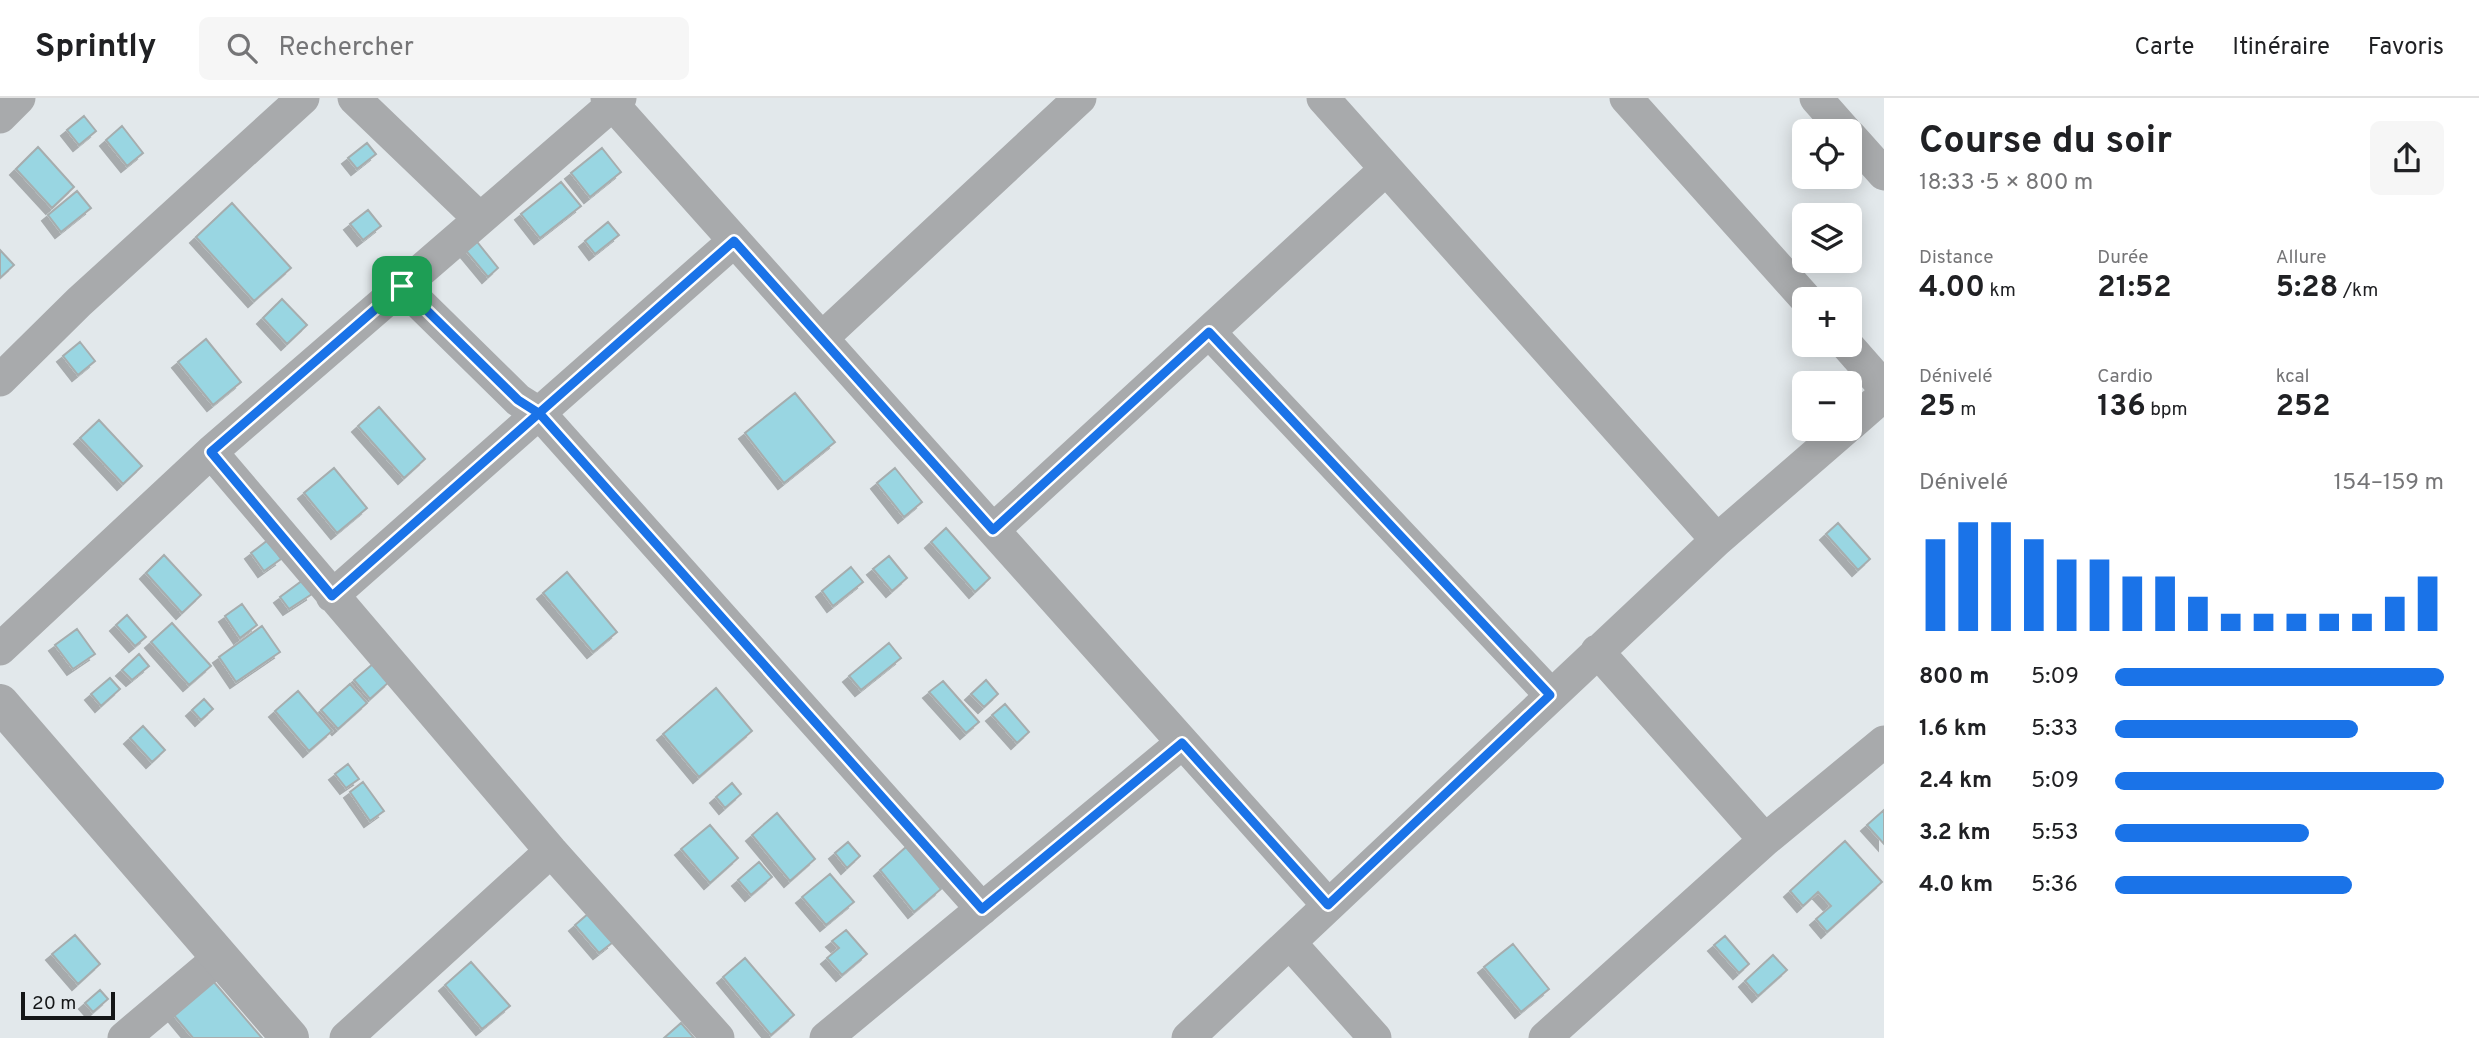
<!DOCTYPE html>
<html lang="fr">
<head>
<meta charset="utf-8">
<style>
	:root { --surface:#fff; --page:#f6f6f6; --text:#202124; --muted:#757577; --line:#e0e0e0; --accent:#1a73e8 }
	body { margin:0; font-family:Overpass,sans-serif; background:var(--page); color:var(--text); height:100vh; display:flex; flex-direction:column; font-size:26px; white-space:nowrap }
	* { box-sizing:border-box; margin:0 }
	p { font-size:23px; color:var(--muted) }
	.icon { flex:none; width:38px; height:38px; fill:none; stroke:currentColor; stroke-width:2; stroke-linecap:round; stroke-linejoin:round }
	.map { position:relative; flex:1; overflow:hidden }
	.drawer { display:flex; flex-direction:column; background:var(--surface); width:595px }
	.drawer>* { flex:none }
	.buttons { position:absolute; left:1792px; top:21px; display:grid; gap:14px }
	.buttons a { display:grid; place-items:center; width:70px; height:70px; border-radius:10px; background:var(--surface); box-shadow:0 4px 18px #0003; font-size:35px }
	.scale { position:absolute; left:21px; bottom:18px; width:94px; box-sizing:border-box; padding-left:7px; border:4px solid #141617; border-top:0; font-size:19px; line-height:24px; white-space:nowrap; color:#141617; -webkit-text-stroke:5px #e2e8eb; paint-order:stroke }
	.pin { position:absolute; display:grid; place-items:center; width:60px; height:60px; color:#fff; margin:-30px; border-radius:14px; box-shadow:0 4px 10px #0006 }
	.round { display:grid; place-items:center; flex:none; width:74px; height:74px; border-radius:10px; background:var(--page) }
	.head { display:flex; align-items:center; justify-content:space-between; height:119px; padding:0 35px }
	h1 { font-size:38px; font-weight:700; line-height:52px }
	.figures { display:grid; grid-template-columns:repeat(3,1fr); gap:10px; height:119px; padding:7px 35px }
	.figures div { display:grid; align-content:center }
	.figures b { font-size:30px; font-weight:700 }
	.figures small { font-size:19px; font-weight:400 }
	.figures p { font-size:19px }
	.chart { height:196px; padding:14px 35px }
	.chart p { display:flex; justify-content:space-between }
	.chart svg { width:100%; height:126px; margin-top:7px; stroke:var(--accent); stroke-width:6 }
	ul { padding:0 35px; list-style:none; font-size:23px }
	li { display:grid; grid-template-columns:112px 84px 1fr; align-items:center; height:52px }
	li i { height:18px; border-radius:9px; background:var(--accent) }
	header { display:flex; align-items:center; gap:42px; box-sizing:border-box; height:98px; padding:0 35px; background:var(--surface); border-bottom:2px solid var(--line) }
	header strong { font-size:33px }
	nav { display:flex; gap:38px; margin-inline-start:auto; font-size:24px }
	.search { width:490px; height:63px; background:var(--page); display:flex; align-items:center; gap:18px; box-sizing:border-box; padding:0 24px; border-radius:10px; color:var(--muted); font-size:26px }
	main { display:flex; flex:1; min-height:0 }
	.map>svg:first-child { display:block }
</style>
</head>
<body>
<header>
<strong>Sprintly</strong>
<div class="search"><svg class="icon" aria-label="search" viewBox="0 0 24 24"><circle cx="10" cy="10" r="6"/><path d="M15 15l6 6"/></svg>Rechercher</div>
<nav><a>Carte</a><a>Itinéraire</a><a>Favoris</a></nav>
</header>
<main>
<div class="map">
<svg width="1884" height="940" viewBox="0 0 1884 940">
	<defs>
		<filter id="shadow"><feDropShadow dx="-6" dy="6" stdDeviation="0" flood-color="#0004"/></filter>
	</defs>
	<rect width="100%" height="100%" fill="#e2e8eb"/>
	<path fill="#99d6e2" stroke="#a6adae" stroke-width="2" filter="url(#shadow)" d="M84,18L96,33L79,47L67,32Z
		M122,28L143,55L127,68L106,42Z
		M367,45L376,56L357,71L348,60Z
		M38,49L74,89L52,110L16,71Z
		M602,50L621,74L590,99L571,75Z
		M561,84L581,108L540,140L521,116Z
		M77,93L91,110L61,134L48,117Z
		M232,105L291,170L254,203L196,139Z
		M368,112L381,128L363,142L350,126Z
		M608,124L619,137L595,156L585,143Z
		M474,140L498,170L488,179L463,149Z
		M0,152L14,167L0,180Z
		M282,201L307,227L287,246L263,220Z
		M206,241L241,284L213,307L178,264Z
		M80,244L95,263L78,277L63,258Z
		M795,295L835,344L784,385L745,335Z
		M379,309L425,361L404,380L358,328Z
		M99,322L142,368L123,386L80,340Z
		M334,370L367,410L337,435L304,395Z
		M895,370L922,404L904,419L877,385Z
		M1838,425L1870,461L1858,472L1826,436Z
		M946,430L990,480L975,494L931,444Z
		M268,442L281,461L264,473L251,455Z
		M164,457L201,497L182,515L146,475Z
		M889,458L907,480L892,493L873,471Z
		M851,469L863,484L833,508L822,493Z
		M567,474L617,534L593,554L543,495Z
		M303,482L312,496L289,511L280,499Z
		M242,506L257,527L240,540L225,518Z
		M127,517L146,539L135,548L116,527Z
		M172,525L211,568L189,587L151,544Z
		M262,528L280,554L236,584L219,559Z
		M77,531L95,556L73,571L55,547Z
		M889,545L901,560L861,592L849,578Z
		M139,556L149,568L132,582L122,572Z
		M374,565L390,583L370,601L354,582Z
		M110,580L120,591L101,608L91,596Z
		M986,582L998,596L984,609L971,596Z
		M943,583L979,624L966,635L929,594Z
		M350,586L367,605L338,631L321,612Z
		M716,590L752,633L699,679L663,636Z
		M298,593L332,633L309,653L275,613Z
		M204,601L213,611L201,622L192,612Z
		M1005,606L1029,634L1017,645L992,617Z
		M143,628L165,652L152,664L130,640Z
		M348,666L359,681L346,690L335,676Z
		M363,684L384,713L370,723L350,694Z
		M732,685L741,696L725,710L716,699Z
		M1884,712V746L1867,727Z
		M777,715L815,761L790,783L752,737Z
		M710,727L738,760L710,785L681,751Z
		M1845,743L1882,784L1827,834L1816,821L1831,808L1818,794L1803,808L1790,793Z
		M848,744L860,758L847,770L835,755Z
		M906,749L941,791L914,814L880,772Z
		M759,764L772,779L751,797L738,782Z
		M830,776L854,804L826,827L802,799Z
		M589,815L613,844L599,855L575,827Z
		M846,832L867,856L842,877L827,860L839,850L832,843Z
		M75,837L100,866L78,886L52,856Z
		M1725,838L1749,866L1739,875L1714,847Z
		M1513,846L1549,891L1521,914L1484,869Z
		M1773,857L1787,872L1758,898L1745,883Z
		M745,860L794,917L771,937L723,879Z
		M471,864L510,908L482,931L445,887Z
		M207,876L262,940H193L168,910Z
		M100,892L108,901L93,914L85,905Z
		M681,925L694,940H664Z"/>
	<g fill="none" stroke-linecap="round" stroke-linejoin="round">
		<path stroke="#a8aaac" stroke-width="33" d="M354,0L480,121
			M607,0L1328,807
			M1323,0L1717,442
			M1626,0L1806,201
			M1816,0L1845,33
			M0,19L19,0
			M1850,38L1884,76
			M402,188L518,302L540,316L982,811
			M1209,234L1551,597
			M822,240L1080,0
			M1847,247L1884,289
			M0,282L79,204L303,0
			M1850,327L1884,297
			M211,354L551,753L718,940
			M993,432L1385,72
			M332,498L734,143
			M0,551L211,354L620,0
			M1597,553L1765,742
			M1290,845L1375,940
			M124,940L220,859
			M346,940L551,753
			M826,940L1182,645
			M1188,940L1717,442L1845,331
			M1545,940L1765,742L1884,644"/>
		<path stroke="#a8aaac" stroke-width="38" d="M0,605L290,940"/>
	</g>
	<g fill="none" stroke-linecap="round" stroke-linejoin="round">
		<g stroke="#fff" stroke-width="14">
			<path id="route" d="M402,188L211,354L332,498L734,143L993,432L1209,234L1550,597L1328,807L1182,645L982,811L540,316L518,302L402,188"/>
		</g>
		<use href="#route" stroke="#1a73e8" stroke-width="9"/>
	</g>
</svg>
<div class="buttons">
<a><svg class="icon" aria-label="locate" viewBox="0 0 24 24"><circle cx="12" cy="12" r="6"/><path d="M12 2v4M12 18v4M2 12h4M18 12h4"/></svg></a>
<a><svg class="icon" aria-label="layers" viewBox="0 0 24 24"><path d="M12 4l9 5-9 5-9-5zM3 14l9 5 9-5"/></svg></a>
<a>+</a>
<a>−</a>
</div>
<div class="scale">20 m</div>
<div class="pin" style="left:402px;top:188px;background:#1e9e55"><svg class="icon" aria-label="arrive" viewBox="0 0 24 24"><path d="M6 21V4h12l-3 4 3 4H6"/></svg></div>
</div>
<section class="drawer">
<div class="head"><div><h1>Course du soir</h1><p>18:33 · 5 × 800 m</p></div><a class="round"><svg class="icon" aria-label="share" viewBox="0 0 24 24"><path d="M12 15V3M7 8l5-5 5 5M5 13v7h14v-7"/></svg></a></div>
<div class="figures">
<div><p>Distance</p><b>4.00<small> km</small></b></div>
<div><p>Durée</p><b>21:52</b></div>
<div><p>Allure</p><b>5:28<small> /km</small></b></div>
</div>
<div class="figures">
<div><p>Dénivelé</p><b>25<small> m</small></b></div>
<div><p>Cardio</p><b>136<small> bpm</small></b></div>
<div><p>kcal</p><b>252</b></div>
</div>
<div class="chart"><p><span>Dénivelé</span>154–159 m</p>
<svg viewBox="0 0 160 44" preserveAspectRatio="none"><path d="M5 44V12M15 44V6M25 44V6M35 44V12M45 44V19M55 44V19M65 44V25M75 44V25M85 44V32M95 44V38M105 44V38M115 44V38M125 44V38M135 44V38M145 44V32M155 44V25"/></svg>
</div>
<ul>
<li><b>800 m</b>5:09<i style="width:100%"></i></li>
<li><b>1.6 km</b>5:33<i style="width:74%"></i></li>
<li><b>2.4 km</b>5:09<i style="width:100%"></i></li>
<li><b>3.2 km</b>5:53<i style="width:59%"></i></li>
<li><b>4.0 km</b>5:36<i style="width:72%"></i></li>
</ul>
</section>
</main>
</body>
</html>
